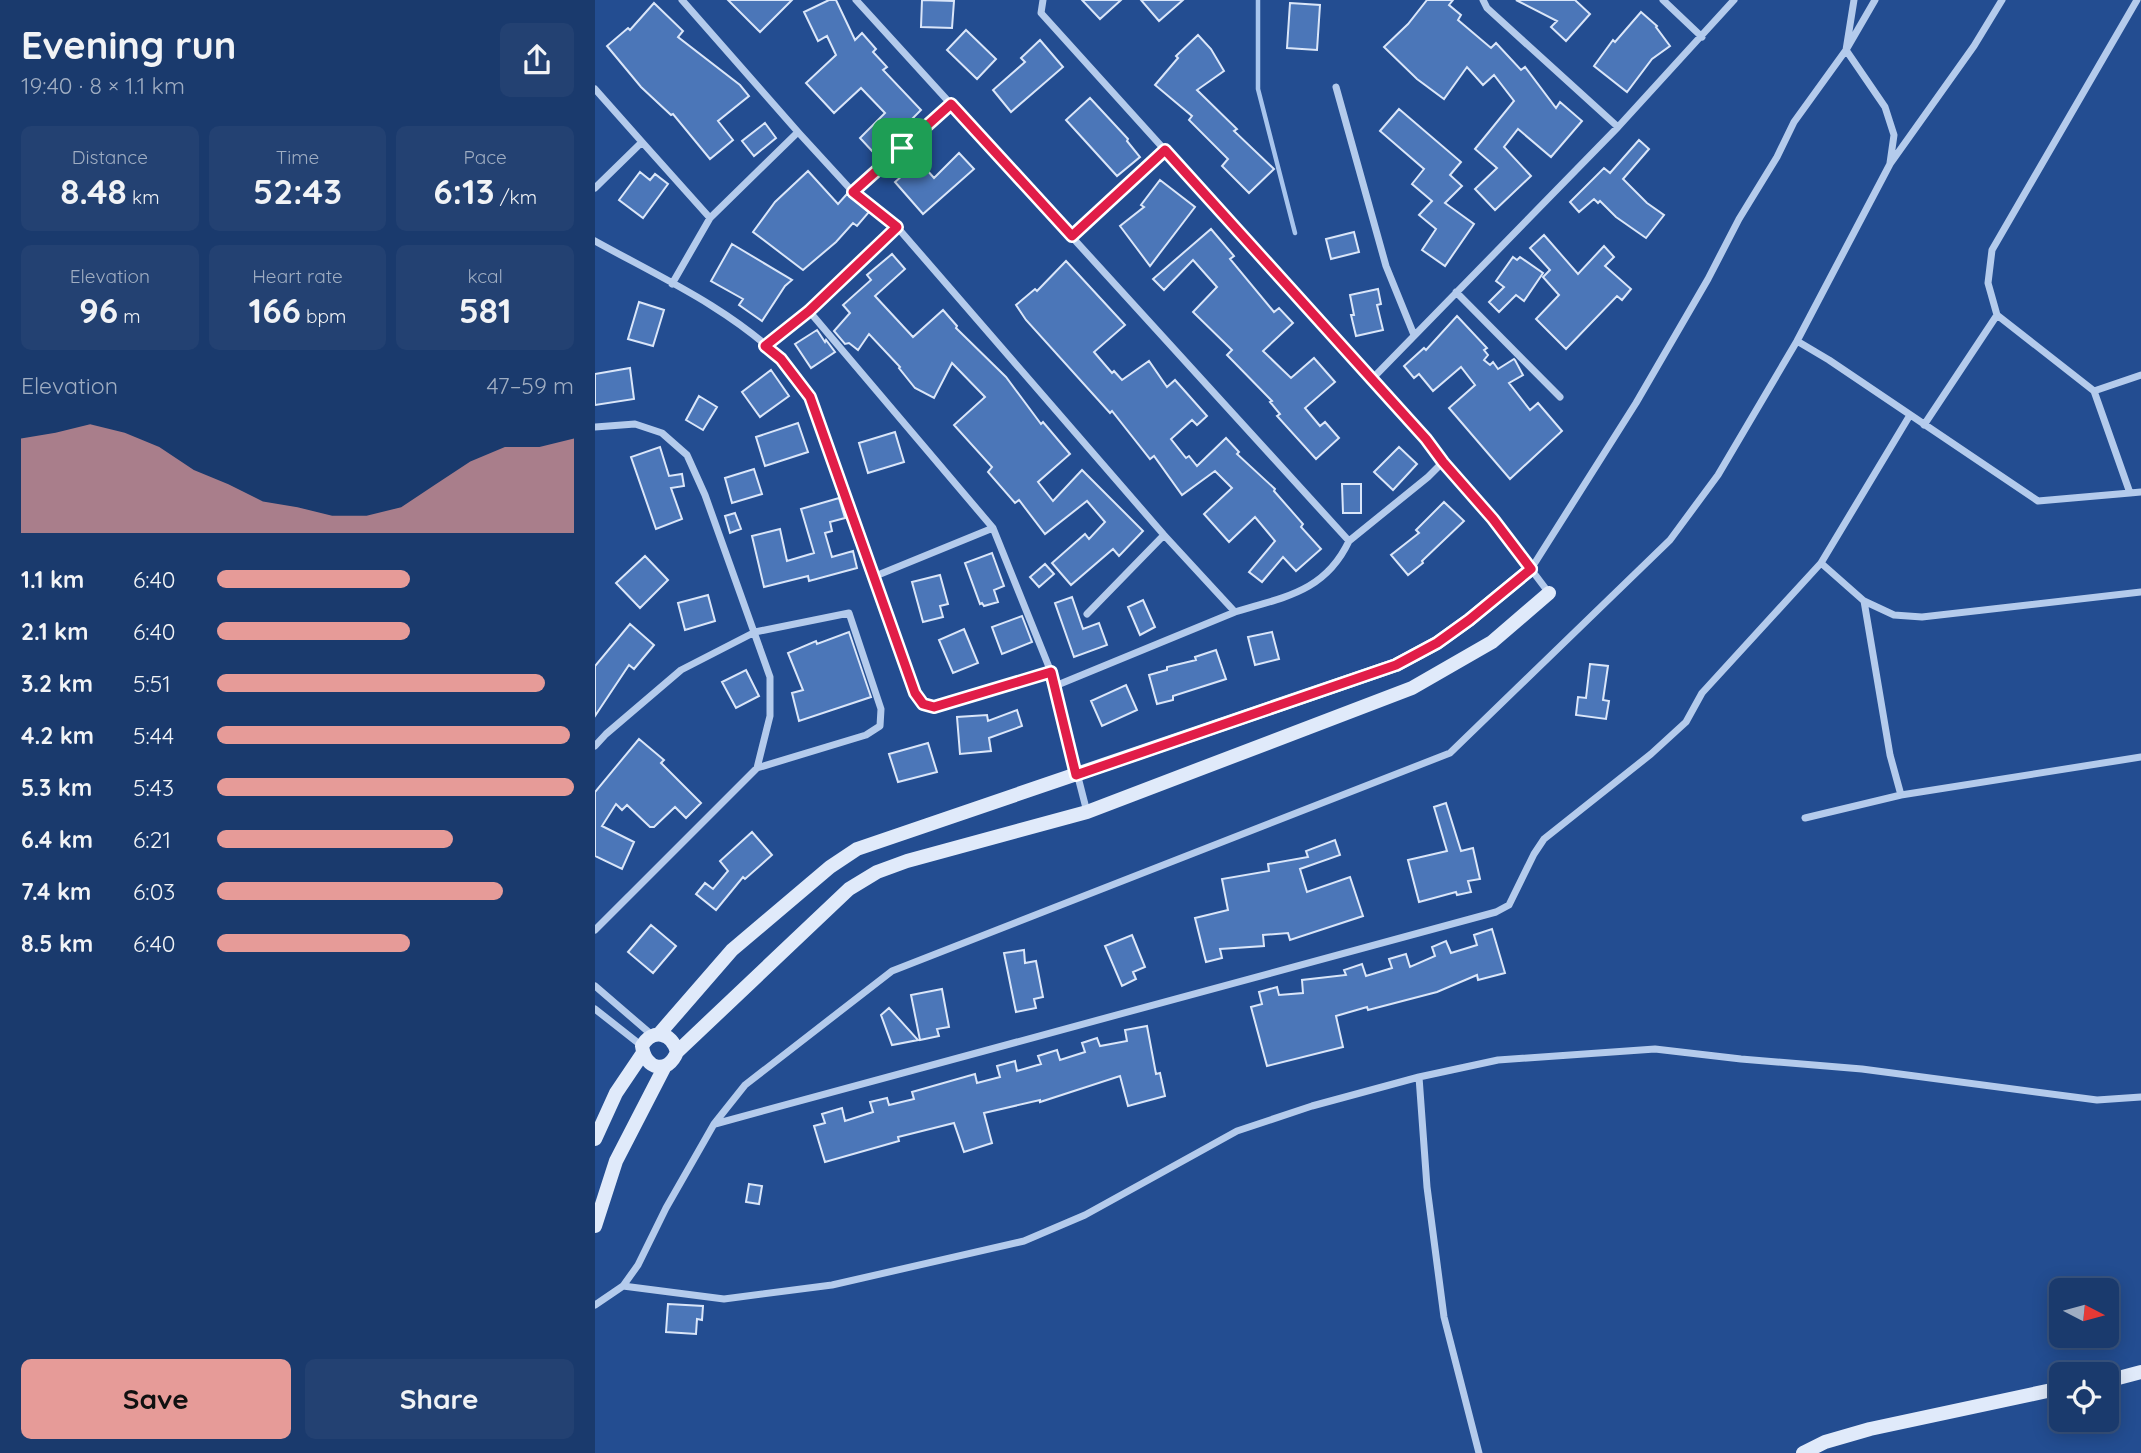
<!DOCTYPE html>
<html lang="en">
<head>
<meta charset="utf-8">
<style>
	:root { --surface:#1a3a6d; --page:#234172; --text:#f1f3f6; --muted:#9fadc2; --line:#385480; --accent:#e69b98 }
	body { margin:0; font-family:Quicksand,sans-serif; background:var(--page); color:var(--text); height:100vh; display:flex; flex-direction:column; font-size:26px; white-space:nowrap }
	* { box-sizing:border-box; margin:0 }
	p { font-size:23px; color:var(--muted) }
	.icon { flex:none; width:38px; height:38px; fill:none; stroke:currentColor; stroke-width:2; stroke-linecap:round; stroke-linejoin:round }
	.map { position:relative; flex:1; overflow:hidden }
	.sheet { display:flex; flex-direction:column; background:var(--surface); width:595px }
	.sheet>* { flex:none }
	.needle { width:46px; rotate:96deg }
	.buttons { position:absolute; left:1454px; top:1278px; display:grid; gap:14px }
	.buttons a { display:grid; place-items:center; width:70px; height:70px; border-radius:10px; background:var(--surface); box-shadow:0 4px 18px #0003,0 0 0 2px var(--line); font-size:35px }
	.pin { position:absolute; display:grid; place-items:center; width:60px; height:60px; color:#fff; margin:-30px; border-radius:14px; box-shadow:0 4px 10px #0006 }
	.round { display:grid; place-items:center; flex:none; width:74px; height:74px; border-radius:10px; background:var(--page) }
	.head { display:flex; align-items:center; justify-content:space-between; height:119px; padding:0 21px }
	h1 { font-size:38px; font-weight:800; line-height:52px }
	.metrics { display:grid; grid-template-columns:repeat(3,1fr); gap:10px; height:119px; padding:7px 21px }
	.metrics div { display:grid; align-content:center; border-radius:10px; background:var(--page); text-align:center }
	.metrics b { font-size:35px; font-weight:800 }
	.metrics small { font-size:19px; font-weight:400 }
	.metrics p { font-size:19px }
	.chart { height:196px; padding:14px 21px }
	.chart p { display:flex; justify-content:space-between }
	.chart svg { width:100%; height:126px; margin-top:7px; fill:var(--accent); opacity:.7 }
	.action { display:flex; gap:14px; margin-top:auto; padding:14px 21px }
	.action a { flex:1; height:80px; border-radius:10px; background:var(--accent); color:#111; font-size:28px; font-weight:800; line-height:80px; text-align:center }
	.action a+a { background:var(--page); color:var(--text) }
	ul { padding:0 21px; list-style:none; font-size:23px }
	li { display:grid; grid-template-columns:112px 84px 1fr; align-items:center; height:52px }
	li i { height:18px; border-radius:9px; background:var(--accent) }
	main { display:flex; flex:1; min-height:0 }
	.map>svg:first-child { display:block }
</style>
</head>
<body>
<main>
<section class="sheet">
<div class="head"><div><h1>Evening run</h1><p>19:40 · 8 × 1.1 km</p></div><a class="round"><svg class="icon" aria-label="share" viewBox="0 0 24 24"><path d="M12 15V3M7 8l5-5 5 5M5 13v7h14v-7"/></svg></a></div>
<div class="metrics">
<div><p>Distance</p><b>8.48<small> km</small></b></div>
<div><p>Time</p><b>52:43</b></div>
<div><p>Pace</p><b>6:13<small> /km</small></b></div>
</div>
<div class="metrics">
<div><p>Elevation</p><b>96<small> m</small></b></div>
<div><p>Heart rate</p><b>166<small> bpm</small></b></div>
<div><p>kcal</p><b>581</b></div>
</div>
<div class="chart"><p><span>Elevation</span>47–59 m</p>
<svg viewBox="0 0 160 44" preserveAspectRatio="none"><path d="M0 44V11L10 9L20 6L30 9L40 14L50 22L60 27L70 33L80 35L90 38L100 38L110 35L120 27L130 19L140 14L150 14L160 11V44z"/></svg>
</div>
<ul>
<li><b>1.1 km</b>6:40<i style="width:54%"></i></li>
<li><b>2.1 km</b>6:40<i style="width:54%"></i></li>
<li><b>3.2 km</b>5:51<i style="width:92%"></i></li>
<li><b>4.2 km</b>5:44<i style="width:99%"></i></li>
<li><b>5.3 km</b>5:43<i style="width:100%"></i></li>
<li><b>6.4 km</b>6:21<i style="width:66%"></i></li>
<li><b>7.4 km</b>6:03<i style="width:80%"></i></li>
<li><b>8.5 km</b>6:40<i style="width:54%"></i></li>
</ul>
<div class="action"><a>Save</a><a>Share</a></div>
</section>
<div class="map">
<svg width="1546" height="1453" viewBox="0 0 1546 1453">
	<rect width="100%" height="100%" fill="#234d91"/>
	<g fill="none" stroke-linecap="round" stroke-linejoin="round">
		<path stroke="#a8c5ed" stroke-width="4.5" d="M663,0V89L700,233"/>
	</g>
	<path fill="#4b76b8" stroke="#dae6f9" stroke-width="2" d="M133,0H197L165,32Z
		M234,0H241L260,40L267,33L281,49L278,52L292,67L288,70L326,110L306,130L303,127L278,152L265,138L290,113L266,88L239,113L211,83L241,55L232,36L223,41L209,12Z
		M327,0L359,1L357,28L326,27Z
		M487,0H526L505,19Z
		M546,0H588L564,21Z
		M832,0H858L854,5L866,15L863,20L896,48L901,43L926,70L930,67L961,108L965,102L987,121L956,157L923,129L909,147L936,176L900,210L880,189L902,168L880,149L919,101L899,75L888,85L872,67L849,99L822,79L789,47L813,24Z
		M921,0H980L995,14L971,41L956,27L962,21Z
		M59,3L88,31L83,37L145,85L154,96L123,121L138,140L115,159L78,114L76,115L46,87L12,46L33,28L35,30Z
		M695,3L725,5L722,50L692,48Z
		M1046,12L1062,26L1061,27L1075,46L1057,59L1032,92L999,66L1018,40L1020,42Z
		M371,30L401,59L382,79L352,50Z
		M603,35L616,49L629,71L602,90L642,129L639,131L679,169L654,193L627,166L633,159L594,120L597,116L560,85L583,58L581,56Z
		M445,40L468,67L416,112L398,90L430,62L426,58Z
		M495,98L533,139L532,141L545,157L522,176L471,120Z
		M804,109L866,162L855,175L867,186L850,203L879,224L850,266L827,250L841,229L824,215L837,201L817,184L829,169L785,131Z
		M170,123L181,138L159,156L147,141Z
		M1044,140L1054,149L1028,179L1052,203L1069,215L1051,238L1021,217L1005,201L1003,203L999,199L984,212L975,202L1009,168L1015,173Z
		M364,153L379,169L328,214L300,182L324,161L339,178Z
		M213,171L243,204L252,194L274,212L262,226L258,223L241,242L208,270L158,232L180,202Z
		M45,172L55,180L60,174L73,184L48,218L24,200Z
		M565,180L600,207L555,266L525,226L549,207L546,205Z
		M616,229L639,256L635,259L679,312L684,308L698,323L668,351L696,378L719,358L740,382L710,408L725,426L730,422L744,438L721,459L682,416L685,414L675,402L677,401L632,355L637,350L598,312L622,287L598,260L569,290L558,279Z
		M759,232L764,252L736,259L731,239Z
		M949,235L983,274L1009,246L1019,257L1010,266L1036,289L1027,300L1022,296L971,349L941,319L964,295L948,277L955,270L935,248Z
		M137,244L197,280L190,286L167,321L144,305L148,299L116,281Z
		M297,254L310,269L280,296L318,337L348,310L362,326L361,328L411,377L446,424L448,422L475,454L443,482L458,501L487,470L548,531L524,556L518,549L476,585L457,563L490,534L494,539L510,522L492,501L450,534L424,500L420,503L393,472L397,467L359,425L390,397L357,363L339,398L320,388L304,368L305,367L274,334L263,350L254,343L250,344L239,331L255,313L248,305L276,280L272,275Z
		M918,257L922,260L925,257L948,273L929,301L921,295L904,312L894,302L909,287L901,281Z
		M471,261L530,325L499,352L517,373L519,371L527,380L554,361L572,387L580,380L612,416L602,425L597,420L576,439L591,458L594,456L602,466L631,438L644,452L642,454L680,489L679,491L708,524L706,527L726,549L701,571L688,557L667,582L654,572L680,541L660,517L634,542L609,514L637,488L620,471L587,495L559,456L555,459L517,411L515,413L431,320L421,305L440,289L442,291Z
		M783,289L786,304L782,305L788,330L761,336L756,315H759L755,295Z
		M44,302L69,310L58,346L33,339Z
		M862,316L892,348L889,350L893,355L889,360L895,365L898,362L903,369L919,359L920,360L928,375L914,383L935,410L943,403L967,431L915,479L854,408L880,385L866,367L838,391L824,374L819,378L809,366L829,348L831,350Z
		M222,330L230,342L231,340L240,352L216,368L200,344Z
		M35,368L39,399L0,405V374Z
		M176,370L194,396L165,417L147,392Z
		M104,396L122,407L108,430L91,420Z
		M203,423L213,452L170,466L161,437Z
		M300,432L309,462L273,473L264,443Z
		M65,447L74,476L87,474L89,486L76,488L87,519L61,529L36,457Z
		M804,447L822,464L798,490L779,472Z
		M159,469L167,494L137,503L130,478Z
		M747,484H766V513H748Z
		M244,498L250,518L235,522L237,531L230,533L237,557L258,551L262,568L214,581L213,576L169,587L157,536L185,529L192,561L219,553L206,509Z
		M849,502L869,521L827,561L828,563L813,575L796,555L824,533L821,530Z
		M140,513L146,529L135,533L130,516Z
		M397,553L409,586L399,590L403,602L389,606L387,603L385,604L370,563Z
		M50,556L73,580L45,608L21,583Z
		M450,564L459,574L444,587L435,577Z
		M345,575L353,604L345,606L348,617L328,622L317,582Z
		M113,595L120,621L90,630L83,603Z
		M477,597L488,629L504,623L512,645L479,657L460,603Z
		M548,600L560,627L545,635L533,607Z
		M427,616L437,642L407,654L397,627Z
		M35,624L59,645L39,669L34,665L0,716V666Z
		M369,629L383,663L358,673L344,640Z
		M254,632L276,697L204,721L197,693L208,690L193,653L221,641L222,644Z
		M677,632L684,659L660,665L653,637Z
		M621,650L631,679L578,696V700L562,704L554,675L572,670V667L601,660L600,657Z
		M995,664L1013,666L1008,700L1014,701L1011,719L981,715L983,697L991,698Z
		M151,670L164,696L141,708L127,682Z
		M531,685L542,710L507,726L496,701Z
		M422,710L427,726L394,738L396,751L365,754L362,717L392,715L393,721Z
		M44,739L69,760L66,763L106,803L91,818L80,807L59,827H55L32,805L27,810L21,804L7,826L39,842L27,869L0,856V792Z
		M333,743L342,772L303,782L294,754Z
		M851,803L866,851L878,848L885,879L873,881L876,892L862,895L861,892L824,902L813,860L852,851L839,807Z
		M157,832L177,855L150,879L148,877L121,910L101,894L110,883L118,889L133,871L125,861Z
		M740,840L745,855L705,869L712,892L755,877L768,916L695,940L693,933L668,935L669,946L625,949L627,958L611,962L600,918L633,910L627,879L674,871L673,864L713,857L711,851Z
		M56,925L81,946L58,973L33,952Z
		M897,929L910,973L883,980L882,975L842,992L773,1010L772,1007L741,1016L748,1047L672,1066L656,1007L667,1004L664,992L682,987L684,995L708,993L707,980L751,975L749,970L767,964L771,976L797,968L794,959L811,954L815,967L840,956L837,947L851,941L856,953L882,945L879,935Z
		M537,935L550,967L538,972L541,979L527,986L510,946Z
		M429,950L430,963L441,961L448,997L439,999L441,1008L421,1012L409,953Z
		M347,989L354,1027L342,1029L344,1036L325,1040L316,995Z
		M294,1008L323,1040L297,1045L286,1015Z
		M552,1026L561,1074L565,1073L570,1096L533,1106L525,1076L445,1102V1100L389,1113L397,1143L369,1152L359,1123L303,1137L304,1141L230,1162L219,1126L230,1123L227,1114L247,1108L250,1121L278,1112L275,1102L292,1098L294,1105L319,1099L317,1092L380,1074L382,1083L405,1077L402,1066L420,1061L422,1071L446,1064L443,1056L462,1050L465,1060L490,1052L487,1043L502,1038L505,1046L532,1041L530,1030Z
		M154,1184L167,1186L164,1204L151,1202Z
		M73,1304L108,1306L107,1320L102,1319L101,1334L71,1332Z"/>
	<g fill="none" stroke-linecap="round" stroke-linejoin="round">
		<path stroke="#b4cbec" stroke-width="7" d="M87,0L203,132L115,218
			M261,0L754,541
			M448,0L446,13L831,439L848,462L833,477L754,541C730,592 689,597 640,612
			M888,0L892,8L1023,127
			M1068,0L1107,37
			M1259,0L1251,50L1290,107L1299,135L1295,163
			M741,87L791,266L819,335
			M0,89L47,142L0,188
			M203,132L258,192L302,227L569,535L640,612L460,686
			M47,142L115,218L77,284
			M258,192L356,104
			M302,227L214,311L398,528L456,672
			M477,236L570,150
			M0,241C63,276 134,308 185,358C196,369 205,384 215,397L320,693L328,704L339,707L456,672L492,812
			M861,292L965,397
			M1402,315L1393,283L1397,250L1542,0
			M1202,341L1234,360L1443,501L1535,493
			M170,346L214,311
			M777,379L1023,127L1139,0
			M1499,391L1546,375
			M1315,415L1226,563L1269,601L1295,755L1306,795L1546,757
			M1329,425L1402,315L1499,391L1535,493L1546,492
			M0,427L40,424L67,433L92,455L110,495L175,677V716L162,768
			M848,462L898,519L954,593
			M936,569L1041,403L1113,279L1144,219L1182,157L1199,122L1251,50L1280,0
			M278,577L398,528
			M1269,601L1299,615L1327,617L1546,592
			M492,614L569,535
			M0,746L11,734L86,670L160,632L254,613L286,709L285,726L271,735L162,768L0,930
			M1210,818L1306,795
			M0,986L57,1035
			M0,1009L47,1046
			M824,1077L832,1187L849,1317L884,1453
			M120,1124L901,912L914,905L939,854L949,839L1056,754L1091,722L1107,693L1226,563
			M28,1286L129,1299L237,1285L429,1241L490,1215L642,1131L717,1106L824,1077L903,1060L1060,1049L1146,1059L1267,1069L1502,1100L1546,1097
			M0,1305L28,1286L43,1265L71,1208L119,1124L150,1085L297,971L855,753L1075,540L1123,475L1202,341L1295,164L1379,46L1407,0"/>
		<path stroke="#e0eafa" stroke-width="14" d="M64,1034L137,950L235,867L262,849L801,665L842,643L874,620L936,569
			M82,1052C77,1032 57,1028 47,1046C50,1070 73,1075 82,1052L254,889L282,872L312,861L492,812L817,688L897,642L954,593
			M0,1139L21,1093L48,1053
			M0,1226L21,1161L70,1066
			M1512,1381L1546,1372
			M1208,1453L1230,1442L1275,1429L1466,1388"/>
	</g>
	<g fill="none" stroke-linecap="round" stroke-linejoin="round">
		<g stroke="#fff" stroke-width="14">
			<path id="route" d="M356,104L477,236L570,150L831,439L848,462L898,519L936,569L874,620L842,643L801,665L481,775L456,672L339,707L328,704L320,693L215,397L186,359L170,346L214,311L302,227L258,192Z"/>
		</g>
		<use href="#route" stroke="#e11d48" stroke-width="9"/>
	</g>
</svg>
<div class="buttons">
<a><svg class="needle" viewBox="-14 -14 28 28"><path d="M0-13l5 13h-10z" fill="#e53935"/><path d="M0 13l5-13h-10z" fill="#9fadc2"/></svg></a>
<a><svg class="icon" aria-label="locate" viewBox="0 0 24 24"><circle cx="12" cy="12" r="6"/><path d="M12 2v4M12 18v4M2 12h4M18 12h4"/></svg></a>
</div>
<div class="pin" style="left:307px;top:148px;background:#1e9e55"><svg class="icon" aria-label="arrive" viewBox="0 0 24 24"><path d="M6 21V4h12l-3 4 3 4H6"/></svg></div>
</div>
</main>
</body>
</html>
